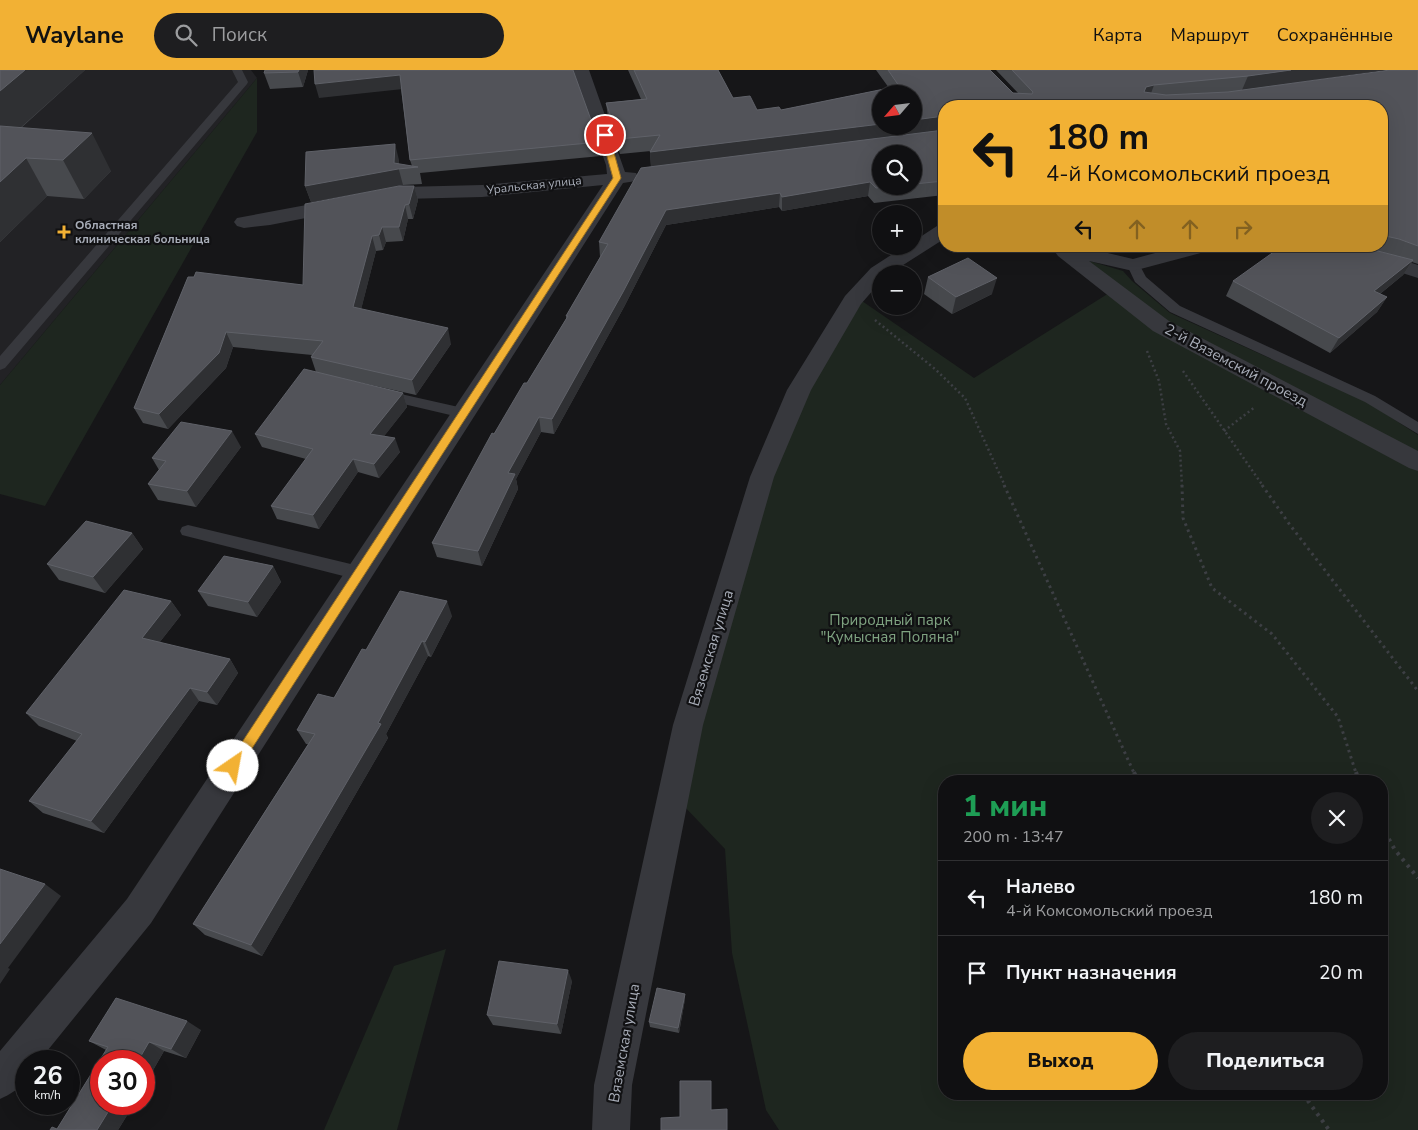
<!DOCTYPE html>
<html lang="ru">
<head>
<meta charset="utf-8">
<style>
	:root { --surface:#101012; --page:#1e1e20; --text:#f1f3f6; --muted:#9c9d9f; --line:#303032; --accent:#f2b134 }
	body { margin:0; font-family:"Nunito Sans",sans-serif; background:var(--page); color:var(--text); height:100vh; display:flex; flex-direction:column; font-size:19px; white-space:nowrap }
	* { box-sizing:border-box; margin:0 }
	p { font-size:16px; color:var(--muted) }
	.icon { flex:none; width:28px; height:28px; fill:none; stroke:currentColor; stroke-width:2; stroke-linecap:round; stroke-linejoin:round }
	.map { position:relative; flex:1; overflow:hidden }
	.sheet { position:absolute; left:938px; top:705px; width:450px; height:325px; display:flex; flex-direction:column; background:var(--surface); border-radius:20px; box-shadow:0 5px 20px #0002,0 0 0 1px var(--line) }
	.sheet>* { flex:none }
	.top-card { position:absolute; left:938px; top:30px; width:450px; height:152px; border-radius:20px; box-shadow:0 5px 20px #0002,0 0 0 1px var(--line); background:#f2b134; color:#111; overflow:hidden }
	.needle { width:32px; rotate:242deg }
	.fabs { position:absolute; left:872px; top:15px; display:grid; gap:10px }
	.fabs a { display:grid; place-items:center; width:50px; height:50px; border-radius:50%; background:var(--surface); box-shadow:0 5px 20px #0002,0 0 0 1px var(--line); font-size:25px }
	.speed { position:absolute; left:15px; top:980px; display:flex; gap:10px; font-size:25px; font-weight:700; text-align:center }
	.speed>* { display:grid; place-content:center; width:65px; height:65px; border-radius:50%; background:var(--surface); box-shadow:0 5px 20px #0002,0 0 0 1px var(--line); line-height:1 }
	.speed small { font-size:12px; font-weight:400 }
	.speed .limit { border:8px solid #d22; background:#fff; color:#111 }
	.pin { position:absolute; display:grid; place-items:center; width:42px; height:42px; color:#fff; margin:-21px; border:2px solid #fff; border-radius:50%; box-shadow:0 1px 5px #0007 }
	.me { position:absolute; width:55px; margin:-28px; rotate:33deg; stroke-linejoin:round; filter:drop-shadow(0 0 4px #0008) }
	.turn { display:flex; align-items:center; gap:18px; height:105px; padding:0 25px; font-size:22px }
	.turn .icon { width:65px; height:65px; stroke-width:2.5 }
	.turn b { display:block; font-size:35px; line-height:42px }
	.lanes { display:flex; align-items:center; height:48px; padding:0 25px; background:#0003; justify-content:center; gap:25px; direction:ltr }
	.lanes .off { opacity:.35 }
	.round { display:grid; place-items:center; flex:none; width:52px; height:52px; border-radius:26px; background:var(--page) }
	.overview { display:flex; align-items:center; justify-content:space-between; height:85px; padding:0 25px }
	h1 { font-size:30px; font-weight:800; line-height:38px; color:#1e9e55 }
	.action { display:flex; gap:10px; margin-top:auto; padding:10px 25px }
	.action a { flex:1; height:58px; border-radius:30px; background:var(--accent); color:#111; font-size:20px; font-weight:800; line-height:58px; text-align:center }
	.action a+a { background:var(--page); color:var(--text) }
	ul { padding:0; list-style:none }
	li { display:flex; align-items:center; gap:15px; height:75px; padding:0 25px; border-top:1px solid var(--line) }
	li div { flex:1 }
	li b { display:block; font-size:19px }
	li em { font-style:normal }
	header { display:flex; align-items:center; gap:30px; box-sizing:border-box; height:70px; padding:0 25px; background:var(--accent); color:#111 }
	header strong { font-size:24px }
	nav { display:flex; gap:28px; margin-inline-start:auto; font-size:18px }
	.search { width:350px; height:45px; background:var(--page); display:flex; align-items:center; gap:12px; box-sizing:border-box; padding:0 18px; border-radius:28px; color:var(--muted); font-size:19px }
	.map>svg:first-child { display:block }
</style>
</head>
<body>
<header>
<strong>Waylane</strong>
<div class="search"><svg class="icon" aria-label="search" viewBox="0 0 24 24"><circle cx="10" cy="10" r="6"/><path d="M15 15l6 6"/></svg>Поиск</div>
<nav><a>Карта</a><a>Маршрут</a><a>Сохранённые</a></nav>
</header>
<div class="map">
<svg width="1418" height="1060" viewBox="0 0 1418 1060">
	<rect width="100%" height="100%" fill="#161618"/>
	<path fill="#222225" d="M 0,0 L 251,0 L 257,8 L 0,315 Z"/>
	<g fill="#1e261f" fill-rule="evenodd">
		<path d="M 257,8 L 257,62 L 45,436 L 0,424 L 0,315 Z"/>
		<path d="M 1083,189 L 1123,201 L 1132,211 L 1170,243 L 1369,333 L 1418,365 L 1418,1060 L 779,1060 L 766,1040 L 732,883 L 725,779 L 681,733 L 766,407 L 808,319 L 862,231 L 974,308 L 1117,218 ZM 944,711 L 1381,711 L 1381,1024 L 944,1024 Z"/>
		<path d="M 446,879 L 397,1060 L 324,1060 L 394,896 Z"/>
	</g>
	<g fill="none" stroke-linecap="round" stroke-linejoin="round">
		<g stroke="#3d3f44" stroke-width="2.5" stroke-dasharray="2 3" stroke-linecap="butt">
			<path d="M 875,250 L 935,299 L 965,328 L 1005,416"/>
			<path d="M 1147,281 L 1159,311 L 1166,354 L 1180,381 L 1182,416"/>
			<path d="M 1183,301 L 1263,416"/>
			<path d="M 1224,361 L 1255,337"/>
		</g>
		<g stroke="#3d3f44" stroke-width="3" stroke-dasharray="2.5 4" stroke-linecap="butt">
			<path d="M 1004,415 L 1134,703"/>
			<path d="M 1182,415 L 1183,448 L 1212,518 L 1272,564 L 1338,647 L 1356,703"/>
			<path d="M 1262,415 L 1290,455 L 1418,621"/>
		</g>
		<g stroke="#3d3f44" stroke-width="4" stroke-dasharray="3 5" stroke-linecap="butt">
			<path d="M 1134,702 L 1138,711"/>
			<path d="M 1356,702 L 1359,711"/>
			<path d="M 1381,755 L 1395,780 L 1418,808"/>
			<path d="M 1303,1024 L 1329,1060"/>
		</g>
		<g fill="#37383d" fill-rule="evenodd">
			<path d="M 232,0 L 242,0 L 248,12 L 247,14 L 5,298 L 0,300 L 0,286 L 238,12 Z"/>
			<path d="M 1133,191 L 1138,192 L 1146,207 L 1180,236 L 1375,326 L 1418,352 L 1418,364 L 1365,332 L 1170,242 L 1135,212 L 1127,195 Z"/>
			<path d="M 383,320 L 463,338 L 468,339 L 470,343 L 468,347 L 463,348 L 378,328 L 376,325 L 378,322 Z"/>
			<path d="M 188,455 L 359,496 L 365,498 L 368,503 L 365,508 L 359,510 L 182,465 L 180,461 L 182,457 Z"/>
		</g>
		<g fill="#37383d" fill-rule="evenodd">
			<path d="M 573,0 L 589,0 L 625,102 L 636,103 L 638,107 L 636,111 L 623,113 L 151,853 L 39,991 L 26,991 C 26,1013 20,1020 0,1029 L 0,981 L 127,829 L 603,115 L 482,127 L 403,129 L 270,155 L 244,158 L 237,156 L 234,152 L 237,148 L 403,117 L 482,115 L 607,104 L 606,95 Z"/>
			<path d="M 944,154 L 944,169 L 889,204 L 881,204 L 881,211 L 861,234 L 811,320 L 774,407 L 703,655 L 632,1015 L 630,1060 L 592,1060 L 594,1015 L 673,655 L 750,407 L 787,320 L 845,226 L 871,198 L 905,176 L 914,176 L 914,171 L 937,156 Z"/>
			<path d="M 1064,176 L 1078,176 L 1133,189 L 1181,176 L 1215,176 L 1212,180 L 1133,201 L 1089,191 L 1169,251 L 1418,381 L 1418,401 L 1409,398 L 1153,261 L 1058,186 L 1055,182 L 1058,178 Z"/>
			<path d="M 1311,176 L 1349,176 L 1390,186 L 1418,195 L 1418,208 L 1377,195 L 1314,180 Z"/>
		</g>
	</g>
	<g fill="#47494d" fill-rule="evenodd">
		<path d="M 0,0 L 85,0 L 21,58 L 111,101 L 84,129 L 47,126 L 0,172 Z"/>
		<path d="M 265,0 L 308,0 L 303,17 L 270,19 L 264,3 Z"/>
		<path d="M 573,0 L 599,72 L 601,86 L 420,103 L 422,114 L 403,115 L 311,132 L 305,116 L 399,90 L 399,94 L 412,96 L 410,90 L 401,19 L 319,28 Z"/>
		<path d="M 628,0 L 718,0 L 733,28 L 757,40 L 781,40 L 889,18 L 876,0 L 990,0 L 1013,23 L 1018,23 L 996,0 L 1383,0 L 1256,18 L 1418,0 L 1418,194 L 1412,192 L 1403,205 L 1380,224 L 1387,227 L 1377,242 L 1330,283 L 1226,226 L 1233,211 L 1395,186 L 1358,176 L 1381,176 L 1381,36 L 944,36 L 944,125 L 874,133 L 868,126 L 782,141 L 779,137 L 666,155 L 624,237 L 554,364 L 541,362 L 516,409 L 518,419 L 482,496 L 437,487 L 432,473 L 494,364 L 527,313 L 566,249 L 566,246 L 600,187 L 599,172 L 651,97 L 650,82 L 651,81 L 620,84 L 608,47 L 606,33 L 641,29 ZM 914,84 L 914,116 L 881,116 Z"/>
		<path d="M 414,116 L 418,130 L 413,149 L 408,149 L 403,171 L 386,172 L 383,180 L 376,181 L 361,239 L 451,274 L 416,325 L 340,308 L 403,323 L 407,337 L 384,366 L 400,382 L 379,408 L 358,402 L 319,459 L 277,449 L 271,436 L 306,389 L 262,377 L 255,364 L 316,302 L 311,287 L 312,285 L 233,277 L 226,298 L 168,359 L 143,353 L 134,338 L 188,207 L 303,215 Z"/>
		<path d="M 928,207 L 992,224 L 952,244 L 924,224 Z"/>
		<path d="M 241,377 L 196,437 L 158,430 L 148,414 L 159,400 L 152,388 Z"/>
		<path d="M 132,463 L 143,479 L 105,523 L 59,510 L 47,494 Z"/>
		<path d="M 273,496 L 281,512 L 257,547 L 208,536 L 198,521 Z"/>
		<path d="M 171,531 L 181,545 L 159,573 L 230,589 L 238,603 L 217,635 L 199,631 L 104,763 L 43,743 L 29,731 L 77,671 L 39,656 L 26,643 Z"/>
		<path d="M 452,546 L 431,587 L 428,586 L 386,664 L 388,668 L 262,886 L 205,865 L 193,854 L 308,674 L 306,674 L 297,660 L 334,628 L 366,580 Z"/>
		<path d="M 572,911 L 561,964 L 493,955 L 487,945 Z"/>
		<path d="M 685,929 L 679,963 L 650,957 L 649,952 Z"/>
		<path d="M 201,960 L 186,988 L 164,981 L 144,1016 L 144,991 L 101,1034 L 134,1034 L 118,1060 L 50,1060 L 57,1059 L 106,980 L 89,971 Z"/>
	</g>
	<g fill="#2f3033">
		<path d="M 25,0 L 85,0 L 0,76 L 0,21 Z"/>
		<path d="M 299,0 L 308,0 L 303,17 L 298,2 Z"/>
		<path d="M 1291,0 L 1383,0 L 1242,20 L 1248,6 Z"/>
		<path d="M 400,5 L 403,19 L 319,28 L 315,14 Z"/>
		<path d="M 1154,15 L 1149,29 L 1139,36 L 1146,17 Z"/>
		<path d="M 944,46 L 944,60 L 651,97 L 650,82 L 881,54 L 881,56 L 914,56 L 914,50 Z"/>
		<path d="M 92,63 L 111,101 L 84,129 L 63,90 Z"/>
		<path d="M 395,74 L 399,90 L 399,100 L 403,115 L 311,132 L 305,116 L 394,93 Z"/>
		<path d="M 26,88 L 47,126 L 0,172 L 0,112 Z"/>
		<path d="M 870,112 L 868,126 L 782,141 L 782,127 Z"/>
		<path d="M 414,116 L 418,130 L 413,149 L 409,134 Z"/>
		<path d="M 780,123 L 779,137 L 666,155 L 624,237 L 554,364 L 552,349 L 666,140 Z"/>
		<path d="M 405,135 L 408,149 L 403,171 L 399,157 Z"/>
		<path d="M 382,157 L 386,172 L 383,180 L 379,165 Z"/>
		<path d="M 372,166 L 376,181 L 358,252 L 353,237 Z"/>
		<path d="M 1413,190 L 1403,205 L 1365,236 L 1374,221 Z"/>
		<path d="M 997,208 L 992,224 L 952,244 L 956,227 Z"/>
		<path d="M 1387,227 L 1377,242 L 1330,283 L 1339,268 Z"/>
		<path d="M 448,258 L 451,274 L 416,325 L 412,310 Z"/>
		<path d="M 226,262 L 233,277 L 226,298 L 168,359 L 159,344 Z"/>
		<path d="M 403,323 L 407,337 L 375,378 L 370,364 Z"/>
		<path d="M 539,347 L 541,362 L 516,409 L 518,419 L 482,496 L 478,481 L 508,403 Z"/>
		<path d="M 232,361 L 241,377 L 196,437 L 187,421 Z"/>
		<path d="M 395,368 L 400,382 L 379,408 L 374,394 Z"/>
		<path d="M 353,389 L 358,402 L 319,459 L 313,445 Z"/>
		<path d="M 132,463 L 143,479 L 105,523 L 93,507 Z"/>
		<path d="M 273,496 L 281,512 L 257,547 L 248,532 Z"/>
		<path d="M 171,531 L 181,545 L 152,582 L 142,568 Z"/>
		<path d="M 447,531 L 452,546 L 431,587 L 425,572 Z"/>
		<path d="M 422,571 L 428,586 L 386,664 L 388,668 L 262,886 L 251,875 L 378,653 Z"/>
		<path d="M 230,589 L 238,603 L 217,635 L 207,622 Z"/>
		<path d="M 190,618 L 199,631 L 104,763 L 91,751 Z"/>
		<path d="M 45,814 L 61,826 L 8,898 L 10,899 L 0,914 L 0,874 Z"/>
		<path d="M 568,900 L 572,911 L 561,964 L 557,954 Z"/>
		<path d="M 685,924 L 685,929 L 679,963 L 678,958 Z"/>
		<path d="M 187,951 L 201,960 L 186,988 L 171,979 Z"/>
		<path d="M 149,972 L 164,981 L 144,1016 L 144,991 L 138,991 Z"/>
		<path d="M 113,1034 L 134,1034 L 118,1060 L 97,1060 Z"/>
	</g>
	<g fill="#525359" stroke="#5f6168">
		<path d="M 0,0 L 25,0 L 0,21 Z"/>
		<path d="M 265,0 L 299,0 L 298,2 L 264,3 Z"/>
		<path d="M 314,0 L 573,0 L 599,72 L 410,90 L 400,5 L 315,14 Z"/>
		<path d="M 634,0 L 718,0 L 733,28 L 750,26 L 757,40 L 779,37 L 781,40 L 899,16 L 888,0 L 990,0 L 1013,23 L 1032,24 L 1033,22 L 1012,0 L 1291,0 L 1248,6 L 1154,15 L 1146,17 L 1144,22 L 1166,25 L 1228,22 L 1390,0 L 1418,0 L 1418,176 L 1399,169 L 1381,165 L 1381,36 L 944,36 L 944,46 L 914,50 L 914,24 L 881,24 L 881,54 L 650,82 L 660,65 L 619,69 L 606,33 L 647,29 Z"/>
		<path d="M 0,56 L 92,63 L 63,90 L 26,88 L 0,112 Z"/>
		<path d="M 944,60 L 944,111 L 914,114 L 914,84 L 881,84 L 881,116 L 893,116 L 876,118 L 870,112 L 782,127 L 780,123 L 666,140 L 623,222 L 552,349 L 539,347 L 508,403 L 515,404 L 478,481 L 432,473 L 492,363 L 494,364 L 524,313 L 527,313 L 568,246 L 566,246 L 608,174 L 599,172 L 641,98 Z"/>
		<path d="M 395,74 L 394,93 L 418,97 L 398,99 L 305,116 L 306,82 Z"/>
		<path d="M 399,116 L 414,116 L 409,134 L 405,135 L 399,157 L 382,157 L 379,165 L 372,166 L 353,237 L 448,258 L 412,310 L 311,287 L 323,271 L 226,262 L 219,283 L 159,344 L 134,338 L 188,207 L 194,207 L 196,202 L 303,215 L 305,134 Z"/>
		<path d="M 1282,176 L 1358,176 L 1413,190 L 1374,221 L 1387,227 L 1339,268 L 1233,211 Z"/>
		<path d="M 968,188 L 997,208 L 956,227 L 928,207 Z"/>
		<path d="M 304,299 L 403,323 L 370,364 L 395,368 L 374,394 L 353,389 L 313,445 L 271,436 L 313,379 L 255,364 Z"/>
		<path d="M 181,352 L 232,361 L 187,421 L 148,414 L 166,391 L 152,388 Z"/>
		<path d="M 86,451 L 132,463 L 93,507 L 47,494 Z"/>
		<path d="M 224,486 L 273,496 L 248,532 L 198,521 Z"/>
		<path d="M 124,520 L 171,531 L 142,568 L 230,589 L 207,622 L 190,618 L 91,751 L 29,731 L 82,664 L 26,643 Z"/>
		<path d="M 400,521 L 447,531 L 425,572 L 422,571 L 378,653 L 381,654 L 251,875 L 193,854 L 315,664 L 297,660 L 318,624 L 334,628 L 362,579 L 366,580 Z"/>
		<path d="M 0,799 L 45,814 L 0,874 Z"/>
		<path d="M 499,891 L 568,900 L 557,954 L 487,945 Z"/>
		<path d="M 657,918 L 685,924 L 678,958 L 649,952 Z"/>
		<path d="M 116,928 L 187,951 L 171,979 L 149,972 L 138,991 L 101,991 L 101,1034 L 113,1034 L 97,1060 L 50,1060 L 52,1057 L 57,1059 L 108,977 L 89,971 Z"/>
		<path d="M 680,1011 L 711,1011 L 711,1040 L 727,1039 L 727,1060 L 661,1060 L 661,1048 L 680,1047 Z"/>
	</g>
	<path fill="#f2b134" stroke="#9d7322" d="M 605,62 L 609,65 L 621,108 L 238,700 L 233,702 L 229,700 L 227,696 L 229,692 L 613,108 L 601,65 Z"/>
	<path fill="#f2b134" stroke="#111113" stroke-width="2" d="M61.5 154.5h5v5h5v5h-5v5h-5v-5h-5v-5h5z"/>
	<g text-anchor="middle" stroke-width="4.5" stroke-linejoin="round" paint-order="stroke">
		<g font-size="12" fill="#a8adb8" stroke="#111113">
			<text transform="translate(534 115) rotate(-6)" y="4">Уральская улица</text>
		</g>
		<g font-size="12" font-weight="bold" fill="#a8adb8" stroke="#111113" text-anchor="start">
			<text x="75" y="159">Областная<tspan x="75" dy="14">клиническая больница</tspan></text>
		</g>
		<g font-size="15" fill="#a8adb8" stroke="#111113">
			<text transform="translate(1236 295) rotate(28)" y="5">2-й Вяземский проезд</text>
			<text transform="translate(711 578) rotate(-73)" y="5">Вяземская улица</text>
			<text transform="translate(624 973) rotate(-80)" y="5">Вяземская улица</text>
		</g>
		<g font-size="15" fill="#7fa381" stroke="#111113">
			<text x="890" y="555">Природный парк<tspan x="890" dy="17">"Кумысная Поляна"</tspan></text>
		</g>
	</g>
</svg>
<div class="fabs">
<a><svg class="needle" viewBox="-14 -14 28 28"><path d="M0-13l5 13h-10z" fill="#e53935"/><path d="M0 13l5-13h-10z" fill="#9c9d9f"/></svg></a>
<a><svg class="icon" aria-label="search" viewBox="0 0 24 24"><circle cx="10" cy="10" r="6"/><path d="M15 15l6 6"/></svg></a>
<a>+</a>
<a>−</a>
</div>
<div class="speed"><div>26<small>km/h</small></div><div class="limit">30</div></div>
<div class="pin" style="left:605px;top:65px;background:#d93025"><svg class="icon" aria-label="arrive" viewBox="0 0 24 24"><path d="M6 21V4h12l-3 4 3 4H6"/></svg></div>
<svg class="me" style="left:233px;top:696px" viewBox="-20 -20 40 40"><circle r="19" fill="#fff"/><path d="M0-13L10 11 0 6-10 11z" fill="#f2b134"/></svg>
<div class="top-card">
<div class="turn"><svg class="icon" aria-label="left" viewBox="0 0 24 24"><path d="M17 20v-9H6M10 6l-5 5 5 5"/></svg><div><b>180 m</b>4-й Комсомольский проезд</div></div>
<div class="lanes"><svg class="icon" aria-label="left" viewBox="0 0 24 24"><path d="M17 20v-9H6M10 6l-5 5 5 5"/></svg><svg class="icon off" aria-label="ahead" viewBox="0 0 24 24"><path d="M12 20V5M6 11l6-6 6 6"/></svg><svg class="icon off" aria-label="ahead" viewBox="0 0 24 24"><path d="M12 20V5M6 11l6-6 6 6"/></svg><svg class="icon off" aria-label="right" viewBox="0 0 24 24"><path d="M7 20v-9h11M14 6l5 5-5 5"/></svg></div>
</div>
<section class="sheet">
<div class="overview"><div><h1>1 мин</h1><p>200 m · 13:47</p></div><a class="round"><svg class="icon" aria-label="close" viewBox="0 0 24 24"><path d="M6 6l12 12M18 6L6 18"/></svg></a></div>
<ul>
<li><svg class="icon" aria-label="left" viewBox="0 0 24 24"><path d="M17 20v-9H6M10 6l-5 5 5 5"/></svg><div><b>Налево</b><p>4-й Комсомольский проезд</p></div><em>180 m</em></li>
<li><svg class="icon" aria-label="arrive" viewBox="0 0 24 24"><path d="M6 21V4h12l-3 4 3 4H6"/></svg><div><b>Пункт назначения</b></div><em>20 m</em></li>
</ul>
<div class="action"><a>Выход</a><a>Поделиться</a></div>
</section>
</div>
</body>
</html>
